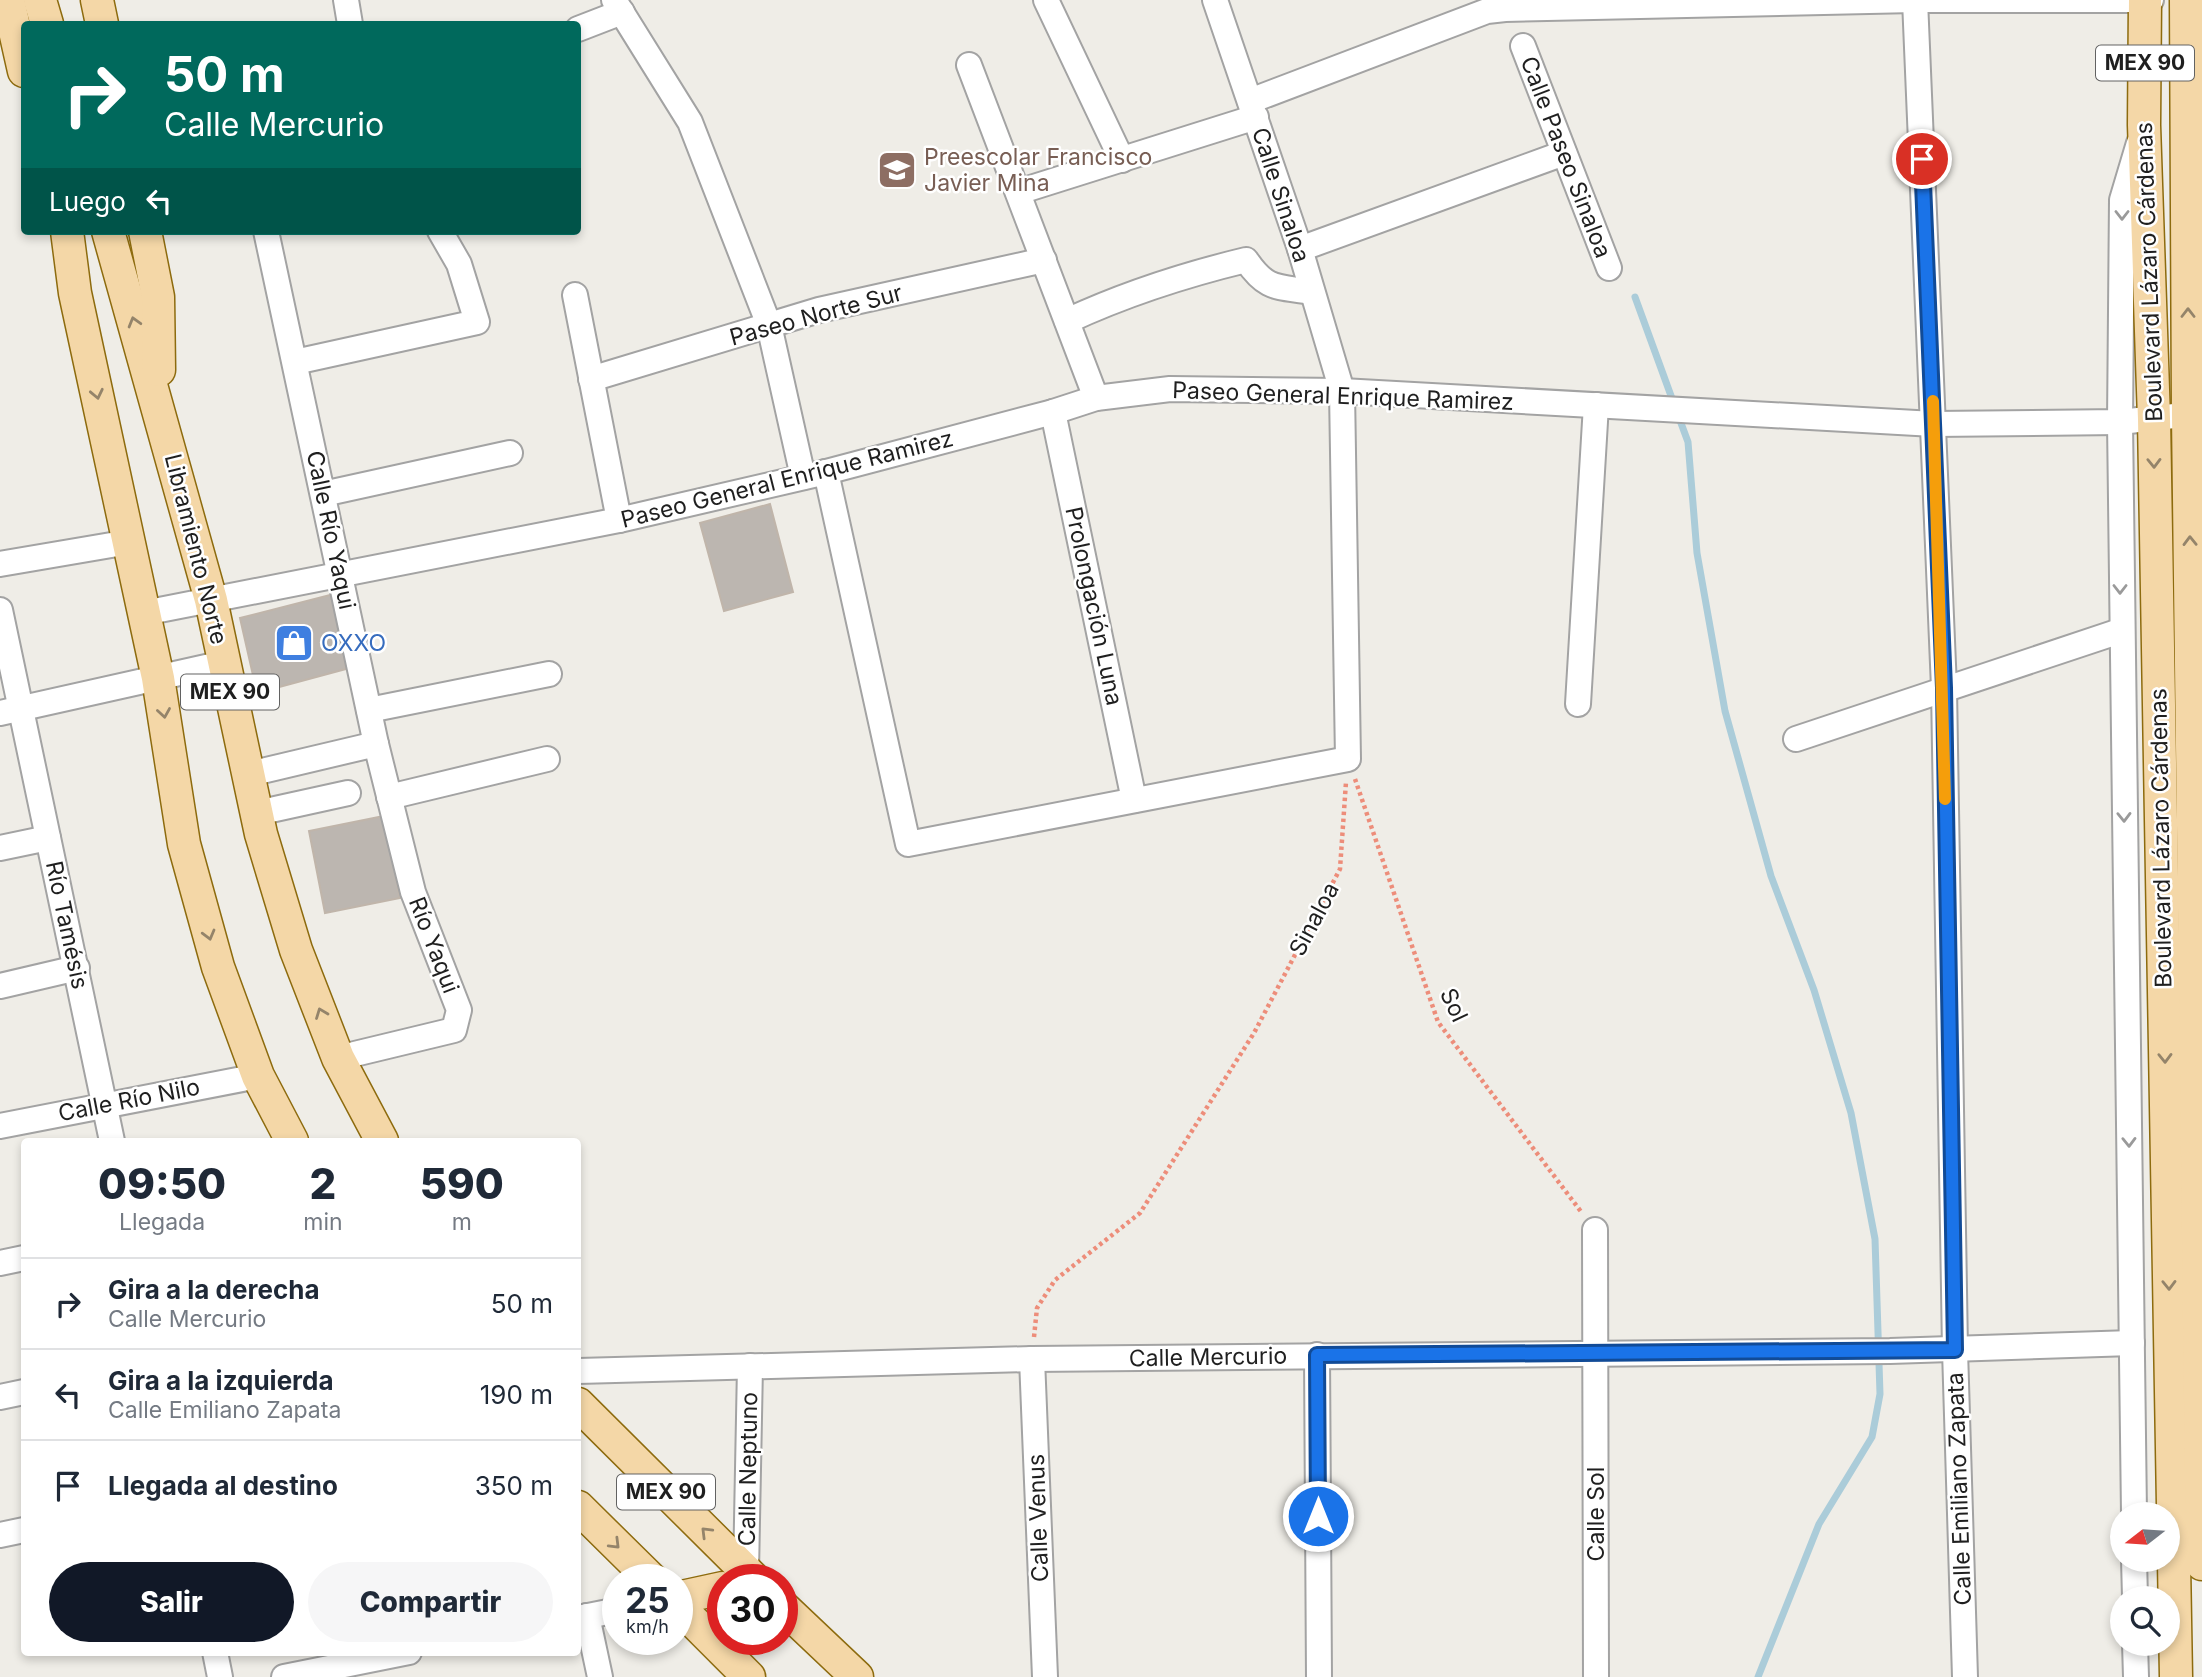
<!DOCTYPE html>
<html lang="es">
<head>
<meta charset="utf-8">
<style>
	:root { --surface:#fff; --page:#f6f6f7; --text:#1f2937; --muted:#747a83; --line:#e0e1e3; --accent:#111827 }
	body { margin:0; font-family:Inter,sans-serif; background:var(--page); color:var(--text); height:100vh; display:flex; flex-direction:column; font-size:26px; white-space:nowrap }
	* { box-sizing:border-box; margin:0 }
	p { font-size:23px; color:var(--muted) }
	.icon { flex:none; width:38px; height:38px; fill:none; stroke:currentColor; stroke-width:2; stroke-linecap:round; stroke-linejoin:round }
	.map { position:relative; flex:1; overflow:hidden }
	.panel { position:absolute; left:21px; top:1138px; width:560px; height:518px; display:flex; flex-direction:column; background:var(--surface); border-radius:7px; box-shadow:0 4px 10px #0003 }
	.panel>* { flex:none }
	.top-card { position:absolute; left:21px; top:21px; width:560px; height:214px; border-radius:7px; box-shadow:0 4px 10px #0003; background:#00695c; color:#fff; overflow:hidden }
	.needle { width:46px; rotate:253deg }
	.tools { position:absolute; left:2110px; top:1502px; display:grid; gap:14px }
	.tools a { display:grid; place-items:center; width:70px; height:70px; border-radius:50%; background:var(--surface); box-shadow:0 4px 10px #0003; font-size:35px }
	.speed { position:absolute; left:602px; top:1564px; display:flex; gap:14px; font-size:35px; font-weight:700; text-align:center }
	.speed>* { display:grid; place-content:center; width:91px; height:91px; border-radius:50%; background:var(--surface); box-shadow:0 4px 10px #0003; line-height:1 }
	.speed small { font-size:18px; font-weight:400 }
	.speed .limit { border:10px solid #d22; background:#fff; color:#111 }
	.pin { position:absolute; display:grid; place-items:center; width:60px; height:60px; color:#fff; margin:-30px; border:4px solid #fff; border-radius:50%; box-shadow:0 2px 7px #0007 }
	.me { position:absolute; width:77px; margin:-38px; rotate:0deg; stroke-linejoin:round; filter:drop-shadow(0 0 5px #0008) }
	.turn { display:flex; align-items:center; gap:24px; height:147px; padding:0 28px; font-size:32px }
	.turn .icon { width:91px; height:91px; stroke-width:2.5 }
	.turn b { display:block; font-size:49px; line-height:60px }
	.then { display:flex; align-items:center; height:66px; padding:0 28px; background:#0003; gap:14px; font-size:26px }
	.eta { display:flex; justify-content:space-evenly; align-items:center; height:119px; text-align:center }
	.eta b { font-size:42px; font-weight:800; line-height:49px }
	.cta { display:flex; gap:14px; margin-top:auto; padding:14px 28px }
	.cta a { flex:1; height:80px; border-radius:42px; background:var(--accent); color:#fff; font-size:28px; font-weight:800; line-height:80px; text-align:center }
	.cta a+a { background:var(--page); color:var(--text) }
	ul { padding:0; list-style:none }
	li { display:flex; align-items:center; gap:21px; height:91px; padding:0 28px; border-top:2px solid var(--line) }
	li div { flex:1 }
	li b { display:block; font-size:26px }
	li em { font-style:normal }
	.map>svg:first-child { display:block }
</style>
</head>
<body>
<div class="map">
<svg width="2202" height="1677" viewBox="0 0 2202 1677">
	<rect width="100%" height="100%" fill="#efede7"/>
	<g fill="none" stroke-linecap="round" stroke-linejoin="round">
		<g stroke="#abccd9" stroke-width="7">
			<path d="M 1635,297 L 1674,404"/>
			<path d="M 1678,415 L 1688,442 L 1697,553 L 1725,711 L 1771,876 L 1814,990 L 1851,1113 L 1875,1239 L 1880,1394 L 1872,1437 L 1819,1524 L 1758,1677"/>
		</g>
	</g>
	<g fill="#bcb6b0" stroke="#c0b5aa" stroke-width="2">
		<path d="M 770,504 L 793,592 L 724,611 L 700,523 Z"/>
		<path d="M 334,594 L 346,669 L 257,693 L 240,618 Z"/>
		<path d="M 384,816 L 400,898 L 325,913 L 309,831 Z"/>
	</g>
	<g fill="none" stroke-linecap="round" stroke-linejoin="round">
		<g stroke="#a3a3a3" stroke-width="28">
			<g id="minor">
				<path d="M 346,0 L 350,24"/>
				<path d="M 614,0 L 690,122 L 769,325 L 803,477"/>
				<path d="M 1046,0 L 1122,160"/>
				<path d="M 1915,0 L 1944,688 L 1955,1350 L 1965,1677"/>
				<path d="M 578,29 L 622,12"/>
				<path d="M 1523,46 L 1609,268"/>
				<path d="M 969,65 L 1096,398"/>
				<path d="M 1250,101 L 1487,11 L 1505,9 L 1915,0 L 2151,0"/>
				<path d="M 1018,192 L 1256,117"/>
				<path d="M 266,231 L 376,744 L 413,892 L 459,1010 L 454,1030 L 338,1058"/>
				<path d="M 1300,249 L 1564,153"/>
				<path d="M 575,295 L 619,520"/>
				<path d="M 1067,321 C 1125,294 1184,275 1246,260 C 1267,291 1277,286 1312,292"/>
				<path d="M 295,362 L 477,322 L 459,264 L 440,231"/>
				<path d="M 591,379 L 819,310 L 1044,260"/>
				<path d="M 1053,412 L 1134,800"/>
				<path d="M 826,472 L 908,844 L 1348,759 L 1342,391 L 1300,249 L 1215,0"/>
				<path d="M 323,494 L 510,453"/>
				<path d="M 0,564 L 129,542"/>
				<path d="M 0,610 L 112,1141"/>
				<path d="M 144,613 L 619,520 L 826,472 L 1053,412 L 1096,398 L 1170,389 L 1342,391 L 1934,424 L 2120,422 L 2202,413"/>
				<path d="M 1578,704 L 1596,405"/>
				<path d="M 369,710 L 549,674"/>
				<path d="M 0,713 L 224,663"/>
				<path d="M 1796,739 L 2120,631"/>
				<path d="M 249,774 L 376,744"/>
				<path d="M 389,797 L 547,759"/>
				<path d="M 257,813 L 348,793"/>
				<path d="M 0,848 L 48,838"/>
				<path d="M 0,986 L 77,968"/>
				<path d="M 0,1126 L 258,1076"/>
				<path d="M 1595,1230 L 1596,1677"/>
				<path d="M 0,1263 L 24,1258"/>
				<path d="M 1317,1355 L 1319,1677"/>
				<path d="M 1032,1359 L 1045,1677"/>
				<path d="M 578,1371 L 1032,1359 L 1890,1351 L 2132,1343"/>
				<path d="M 0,1397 L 24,1392"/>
				<path d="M 2134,1514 L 2120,422 L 2122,200 L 2139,143"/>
				<path d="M 0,1535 L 24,1530"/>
				<path d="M 2134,1559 L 2135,1598"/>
				<path d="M 746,1572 L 750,1366"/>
				<path d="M 587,1616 L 600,1677"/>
				<path d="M 578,1618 L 618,1610"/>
				<path d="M 2135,1643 L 2136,1677"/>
				<path d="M 215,1652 L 220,1677"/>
				<path d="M 284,1677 L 409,1652"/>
			</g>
		</g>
		<g stroke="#8d6b0e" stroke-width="35">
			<g id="major">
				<path d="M 8,0 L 24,71"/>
				<path d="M 40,0 L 47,24"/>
				<path d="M 97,0 L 102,24"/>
				<path d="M 2145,0 L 2144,125 L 2154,419 L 2176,1677"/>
				<path d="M 2186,0 L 2188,415 L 2202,1564"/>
				<path d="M 67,231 L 75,293 L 158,678 L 184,844 L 218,967 L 258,1076 L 292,1141"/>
				<path d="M 108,231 L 211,600 L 261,834 L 296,950 L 338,1058 L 382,1141"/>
				<path d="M 145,231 L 158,297 L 159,370"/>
				<path d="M 578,1404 L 755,1580"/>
				<path d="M 578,1507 L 652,1580"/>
				<path d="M 677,1598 L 723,1588"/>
				<path d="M 677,1605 L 749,1677"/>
				<path d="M 782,1606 L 857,1677"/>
			</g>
		</g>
		<g stroke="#ed8d7a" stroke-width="4.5" stroke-dasharray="3.5 3.5" stroke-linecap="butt">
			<path d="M 1355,779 L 1438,1022 L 1582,1213"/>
			<path d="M 1034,1337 L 1037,1308 L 1055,1280 L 1140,1213 L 1254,1033 L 1340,869 L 1346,782"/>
		</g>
		<use href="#minor" stroke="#fff" stroke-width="24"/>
		<use href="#major" stroke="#f4d7a7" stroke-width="32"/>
	</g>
	<defs><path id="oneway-chevron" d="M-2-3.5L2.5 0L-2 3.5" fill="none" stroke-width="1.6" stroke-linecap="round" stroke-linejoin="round" transform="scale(1.75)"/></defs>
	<g stroke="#9a9a9a">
		<use href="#oneway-chevron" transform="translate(2122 215) rotate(90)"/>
		<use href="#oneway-chevron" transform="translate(2120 589) rotate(90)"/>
		<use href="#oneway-chevron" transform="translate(2124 817) rotate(89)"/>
		<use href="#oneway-chevron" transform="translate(2129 1142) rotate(89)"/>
	</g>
	<g stroke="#94846a">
		<use href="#oneway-chevron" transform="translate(2188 313) rotate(-90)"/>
		<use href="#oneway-chevron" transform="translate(134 322) rotate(-106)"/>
		<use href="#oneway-chevron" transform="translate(97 394) rotate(78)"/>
		<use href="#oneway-chevron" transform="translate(2154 463) rotate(89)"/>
		<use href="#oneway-chevron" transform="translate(2190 541) rotate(-91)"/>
		<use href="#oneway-chevron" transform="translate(164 713) rotate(81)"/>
		<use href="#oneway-chevron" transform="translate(209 935) rotate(75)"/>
		<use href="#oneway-chevron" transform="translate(321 1013) rotate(-111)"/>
		<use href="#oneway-chevron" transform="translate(2165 1058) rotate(89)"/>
		<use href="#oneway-chevron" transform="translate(2169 1285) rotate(89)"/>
		<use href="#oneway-chevron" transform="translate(706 1532) rotate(-135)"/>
		<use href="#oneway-chevron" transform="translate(615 1544) rotate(45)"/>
	</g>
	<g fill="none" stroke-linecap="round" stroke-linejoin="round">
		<g stroke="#114b97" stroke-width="18">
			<path id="route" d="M 1318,1516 L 1317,1355 L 1955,1350 L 1944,688 L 1922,159"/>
		</g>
		<use href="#route" stroke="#1a73e8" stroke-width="12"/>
		<path stroke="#f59e0b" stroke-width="12" d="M 1933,401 L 1945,799"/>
	</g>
	<defs>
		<g id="school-square" transform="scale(2.0125)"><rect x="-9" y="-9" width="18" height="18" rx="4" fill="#8d6e63" stroke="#fff"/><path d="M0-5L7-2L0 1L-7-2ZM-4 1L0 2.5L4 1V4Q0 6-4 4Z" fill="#fff"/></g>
		<g id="shop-square" transform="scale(2.0125)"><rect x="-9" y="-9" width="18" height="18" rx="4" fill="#3f7fe0" stroke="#fff"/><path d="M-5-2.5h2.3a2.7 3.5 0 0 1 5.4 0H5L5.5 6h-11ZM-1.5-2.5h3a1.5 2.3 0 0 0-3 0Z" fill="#fff"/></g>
	</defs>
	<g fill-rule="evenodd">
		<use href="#school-square" x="897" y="170"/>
		<use href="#shop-square" x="294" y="643"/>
	</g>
	<g text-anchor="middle" stroke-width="5" stroke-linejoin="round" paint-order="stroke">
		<g fill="#fff" stroke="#626262" stroke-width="2">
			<rect x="2096" y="45.5" width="98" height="35" rx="5"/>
			<rect x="181" y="674.5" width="98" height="35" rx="5"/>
			<rect x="617" y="1474.5" width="98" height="35" rx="5"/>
		</g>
		<g font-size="21" font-weight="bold" fill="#1f1f1f">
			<text x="2145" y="70">MEX 90</text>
			<text x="230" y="699">MEX 90</text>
			<text x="666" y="1499">MEX 90</text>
		</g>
		<g font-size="23" fill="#785e54" stroke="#fff" text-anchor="start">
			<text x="924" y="165">Preescolar Francisco<tspan x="924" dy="26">Javier Mina</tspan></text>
		</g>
		<g font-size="23" fill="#1f1f1f" stroke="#fff">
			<text transform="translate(1566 157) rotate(69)" y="8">Calle Paseo Sinaloa</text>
			<text transform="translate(1281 195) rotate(72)" y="8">Calle Sinaloa</text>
			<text transform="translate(2149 272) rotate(-92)" y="8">Boulevard Lázaro Cárdenas</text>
			<text transform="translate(816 315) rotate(-15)" y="8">Paseo Norte Sur</text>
			<text transform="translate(1343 396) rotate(2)" y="8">Paseo General Enrique Ramirez</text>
			<text transform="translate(787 479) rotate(-14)" y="8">Paseo General Enrique Ramirez</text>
			<text transform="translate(331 530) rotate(78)" y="8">Calle Río Yaqui</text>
			<text transform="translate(196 549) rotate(76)" y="8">Libramiento Norte</text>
			<text transform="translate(1094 606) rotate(78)" y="8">Prolongación Luna</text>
			<text transform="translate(2161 838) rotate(-91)" y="8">Boulevard Lázaro Cárdenas</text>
			<text transform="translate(1314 919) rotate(-62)" y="8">Sinaloa</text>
			<text transform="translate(67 925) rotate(78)" y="8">Río Tamésis</text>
			<text transform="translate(434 945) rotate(69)" y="8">Río Yaqui</text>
			<text transform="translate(1454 1005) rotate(65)" y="8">Sol</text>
			<text transform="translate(129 1100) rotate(-11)" y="8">Calle Río Nilo</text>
			<text transform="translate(1208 1357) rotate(-1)" y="8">Calle Mercurio</text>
			<text transform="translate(748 1469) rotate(-89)" y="8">Calle Neptuno</text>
			<text transform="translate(1959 1489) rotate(-92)" y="8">Calle Emiliano Zapata</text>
			<text transform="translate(1596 1514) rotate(-90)" y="8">Calle Sol</text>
			<text transform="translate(1038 1518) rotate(-92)" y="8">Calle Venus</text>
		</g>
		<g font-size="23" fill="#366cbe" stroke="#fff" text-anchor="start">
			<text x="321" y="651">OXXO</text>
		</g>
	</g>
</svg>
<div class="tools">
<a><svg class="needle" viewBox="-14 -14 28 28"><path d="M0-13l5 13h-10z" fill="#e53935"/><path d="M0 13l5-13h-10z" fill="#747a83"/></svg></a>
<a><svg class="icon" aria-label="search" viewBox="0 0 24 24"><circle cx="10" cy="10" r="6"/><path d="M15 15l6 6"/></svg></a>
</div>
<div class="speed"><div>25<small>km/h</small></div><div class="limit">30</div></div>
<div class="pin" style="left:1922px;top:159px;background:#d93025"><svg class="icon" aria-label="arrive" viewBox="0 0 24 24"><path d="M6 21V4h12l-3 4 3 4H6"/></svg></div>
<svg class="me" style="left:1318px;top:1516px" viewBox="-20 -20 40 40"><circle r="17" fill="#1a73e8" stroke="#fff" stroke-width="3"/><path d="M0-11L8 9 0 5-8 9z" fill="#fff"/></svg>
<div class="top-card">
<div class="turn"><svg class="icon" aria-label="right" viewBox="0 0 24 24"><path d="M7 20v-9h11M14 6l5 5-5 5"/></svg><div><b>50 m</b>Calle Mercurio</div></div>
<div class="then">Luego<svg class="icon" aria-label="left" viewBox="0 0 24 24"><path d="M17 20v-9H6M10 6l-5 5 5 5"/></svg></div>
</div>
<section class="panel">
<div class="eta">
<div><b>09:50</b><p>Llegada</p></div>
<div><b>2</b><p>min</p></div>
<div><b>590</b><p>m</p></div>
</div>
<ul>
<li><svg class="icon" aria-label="right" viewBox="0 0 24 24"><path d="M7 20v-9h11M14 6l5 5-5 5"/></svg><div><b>Gira a la derecha</b><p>Calle Mercurio</p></div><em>50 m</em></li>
<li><svg class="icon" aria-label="left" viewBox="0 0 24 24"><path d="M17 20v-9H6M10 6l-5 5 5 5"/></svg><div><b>Gira a la izquierda</b><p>Calle Emiliano Zapata</p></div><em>190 m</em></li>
<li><svg class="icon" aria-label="arrive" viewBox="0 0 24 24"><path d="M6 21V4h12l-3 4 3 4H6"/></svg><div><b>Llegada al destino</b></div><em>350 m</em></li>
</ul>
<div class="cta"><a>Salir</a><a>Compartir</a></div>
</section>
</div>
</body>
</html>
